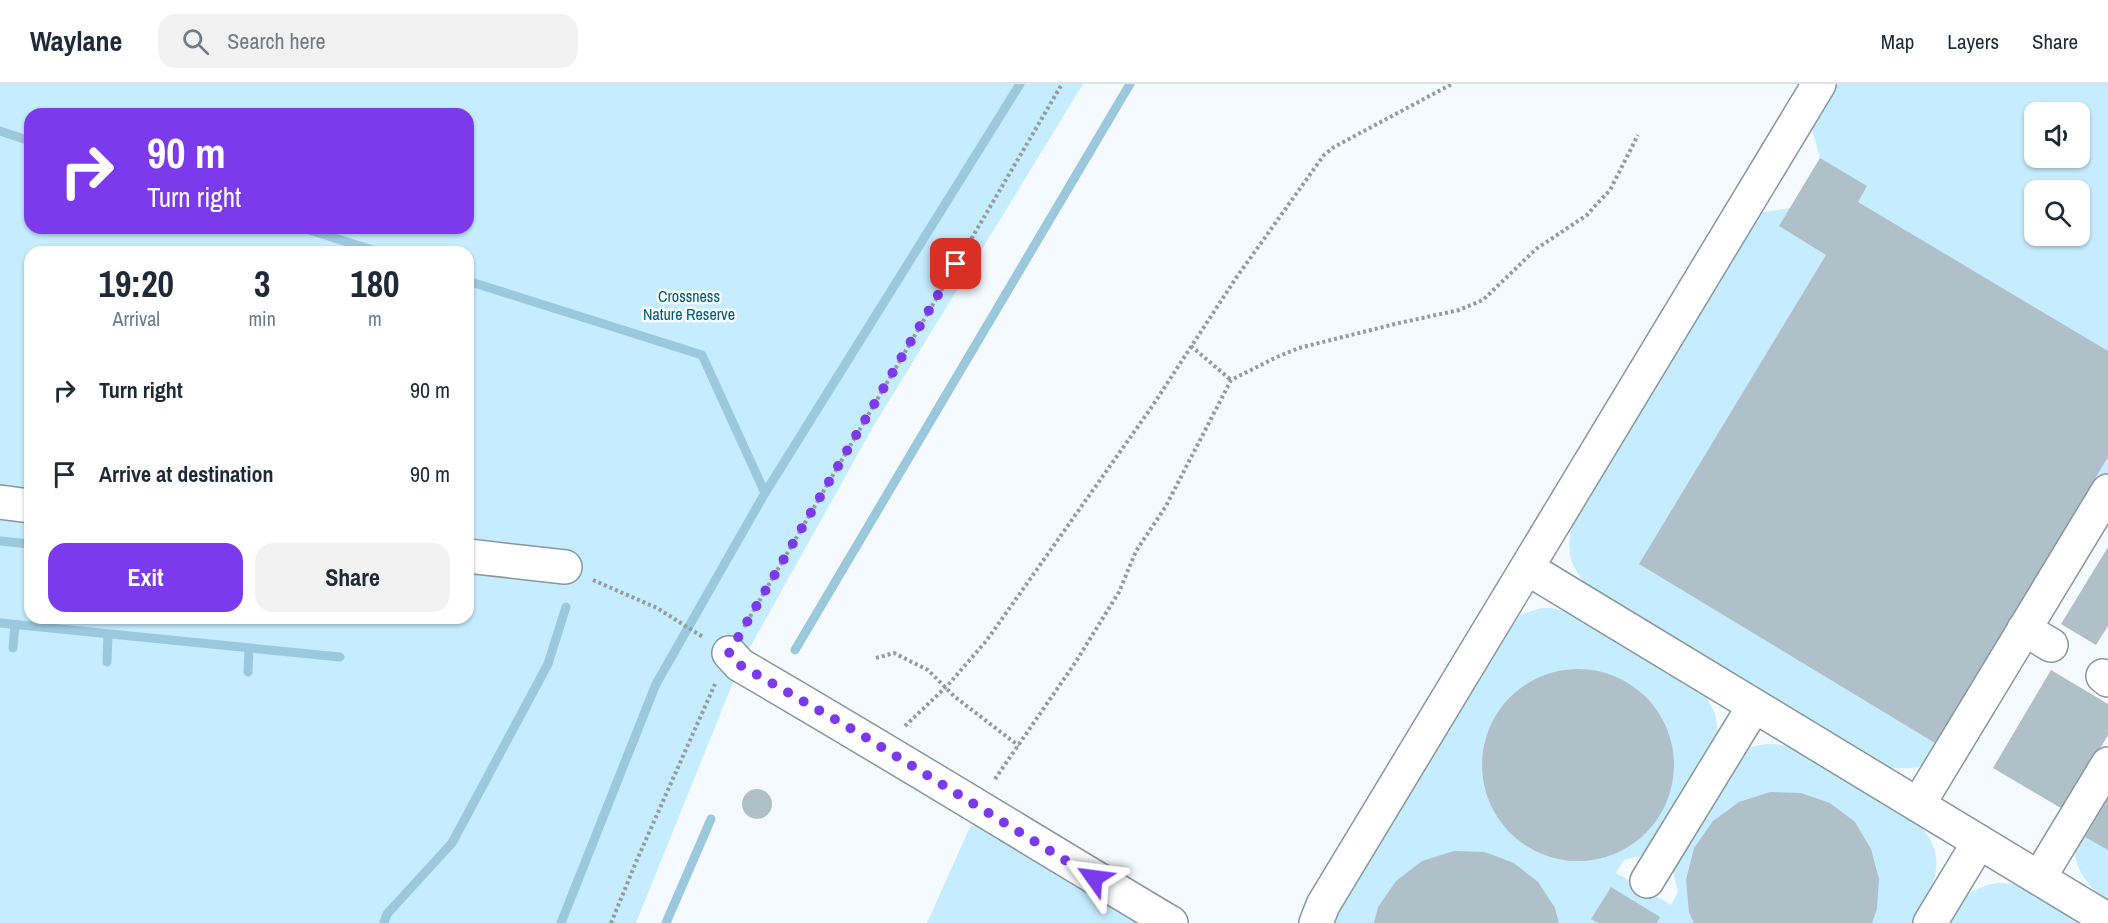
<!DOCTYPE html>
<html lang="en">
<head>
<meta charset="utf-8">
<style>
	:root { --surface:#fff; --page:#f2f2f3; --text:#1f2937; --muted:#747a83; --line:#e0e1e3; --accent:#7c3aed }
	body { margin:0; font-family:"Archivo Narrow",sans-serif; background:var(--page); color:var(--text); height:100vh; display:flex; flex-direction:column; font-size:22px; white-space:nowrap }
	* { box-sizing:border-box; margin:0 }
	p { font-size:20px; color:var(--muted) }
	.icon { flex:none; width:33px; height:33px; fill:none; stroke:currentColor; stroke-width:2; stroke-linecap:round; stroke-linejoin:round }
	.map { position:relative; flex:1; overflow:hidden }
	.sheet { position:absolute; left:24px; top:162px; width:450px; height:378px; display:flex; flex-direction:column; background:var(--surface); border-radius:18px; box-shadow:0 2px 4px #0004 }
	.sheet>* { flex:none }
	.banner { position:absolute; left:24px; top:24px; width:450px; height:126px; border-radius:18px; box-shadow:0 2px 4px #0004; background:#7c3aed; color:#fff; overflow:hidden }
	.tools { position:absolute; left:2024px; top:18px; display:grid; gap:12px }
	.tools a { display:grid; place-items:center; width:66px; height:66px; border-radius:12px; background:var(--surface); box-shadow:0 2px 4px #0004; font-size:30px }
	.pin { position:absolute; display:grid; place-items:center; width:51px; height:51px; color:#fff; margin:-26px; border-radius:12px; box-shadow:0 3px 9px #0006 }
	.me { position:absolute; width:66px; margin:-33px; rotate:301deg; stroke-linejoin:round; filter:drop-shadow(0 0 4px #0008) }
	.turn { display:flex; align-items:center; gap:21px; height:126px; padding:0 24px; font-size:27px }
	.turn .icon { width:78px; height:78px; stroke-width:2.5 }
	.turn b { display:block; font-size:42px; line-height:51px }
	.eta { display:flex; justify-content:space-evenly; align-items:center; height:102px; text-align:center }
	.eta b { font-size:36px; font-weight:700; line-height:42px }
	.cta { display:flex; gap:12px; margin-top:auto; padding:12px 24px }
	.cta a { flex:1; height:69px; border-radius:18px; background:var(--accent); color:#fff; font-size:24px; font-weight:700; line-height:69px; text-align:center }
	.cta a+a { background:var(--page); color:var(--text) }
	ul { padding:0; list-style:none }
	li { display:flex; align-items:center; gap:18px; height:84px; padding:0 24px }
	li div { flex:1 }
	li b { display:block; font-size:22px }
	li em { font-style:normal }
	header { display:flex; align-items:center; gap:36px; box-sizing:border-box; height:84px; padding:0 30px; background:var(--surface); border-bottom:2px solid var(--line) }
	header strong { font-size:28px }
	nav { display:flex; gap:33px; margin-inline-start:auto; font-size:21px }
	.search { width:420px; height:54px; background:var(--page); display:flex; align-items:center; gap:15px; box-sizing:border-box; padding:0 21px; border-radius:18px; color:var(--muted); font-size:22px }
	.map>svg:first-child { display:block }
</style>
</head>
<body>
<header>
<strong>Waylane</strong>
<div class="search"><svg class="icon" aria-label="search" viewBox="0 0 24 24"><circle cx="10" cy="10" r="6"/><path d="M15 15l6 6"/></svg>Search here</div>
<nav><a>Map</a><a>Layers</a><a>Share</a></nav>
</header>
<div class="map">
<svg width="2108" height="839" viewBox="0 0 2108 839">
	<rect width="100%" height="100%" fill="#f4fafe"/>
	<g fill="#c6ecff" fill-rule="evenodd">
		<path d="M 0,0 L 1083,0 L 873,343 L 740,581 L 636,839 L 0,839 ZM 30,30 L 468,30 L 468,144 L 30,144 ZM 30,168 L 468,168 L 468,534 L 30,534 Z"/>
		<path d="M 1836,0 L 2108,0 L 2108,393 L 1924,681 C 1910,686 1898,685 1884,682 L 1589,503 C 1570,484 1564,463 1574,437 L 1758,129 L 1790,124 L 1820,74 L 1811,41 ZM 2034,28 L 2079,28 L 2079,74 L 2034,74 ZM 2034,106 L 2079,106 L 2079,152 L 2034,152 Z"/>
		<path d="M 1541,524 L 1552,524 L 1576,531 L 1704,609 L 1715,629 L 1719,653 L 1656,768 L 1624,776 L 1616,789 L 1671,821 L 1678,808 L 1670,775 L 1746,665 C 1765,658 1779,659 1799,665 L 1917,738 C 1952,774 1933,803 1912,839 L 1332,839 L 1508,546 L 1520,531 Z"/>
		<path d="M 2108,695 L 2108,817 C 2089,806 2068,778 2077,754 C 2085,734 2098,714 2108,695 Z"/>
		<path d="M 984,738 L 1154,839 L 927,839 L 970,743 Z"/>
		<path d="M 1997,799 C 2031,798 2059,822 2087,839 L 1947,839 C 1960,816 1970,804 1997,799 Z"/>
	</g>
	<g fill="none" stroke-linecap="round" stroke-linejoin="round">
		<g stroke="#9cc8de" stroke-width="9">
			<path d="M 0,47 L 30,57"/>
			<path d="M 303,144 L 379,168"/>
			<path d="M 468,197 L 702,271 L 765,409"/>
			<path d="M 0,457 L 30,460"/>
			<path d="M 0,539 L 340,573"/>
			<path d="M 13,564 L 15,541"/>
			<path d="M 795,566 L 1130,0"/>
			<path d="M 107,578 L 108,550"/>
			<path d="M 248,588 L 249,564"/>
			<path d="M 384,839 L 387,830 L 452,759 L 548,580 L 566,523"/>
			<path d="M 561,839 L 656,600 L 765,409 L 1020,0"/>
			<path d="M 666,839 L 711,735"/>
		</g>
	</g>
	<g fill="#b0c0c8">
		<path d="M 1820,74 L 1867,102 L 1858,118 L 2108,267 L 2108,373 L 1935,659 L 1639,480 L 1826,171 L 1779,142 Z"/>
		<path d="M 2108,463 L 2108,542 L 2096,561 L 2061,540 Z"/>
		<circle cx="1578" cy="681" r="96"/>
		<path d="M 2051,586 L 2108,620 L 2108,651 L 2064,726 L 1993,684 Z"/>
		<circle cx="757" cy="720" r="15"/>
		<path d="M 1770,708 L 1801,709 L 1830,719 L 1855,738 L 1871,765 L 1879,795 L 1877,825 L 1872,839 L 1694,839 L 1689,828 L 1686,796 L 1694,764 L 1713,737 L 1739,718 Z"/>
		<path d="M 2108,715 L 2108,766 L 2085,753 Z"/>
		<path d="M 1454,767 L 1485,768 L 1514,779 L 1538,798 L 1555,824 L 1559,839 L 1374,839 L 1378,823 L 1396,797 L 1422,777 Z"/>
		<path d="M 1611,803 L 1660,833 L 1657,839 L 1599,839 L 1591,835 Z"/>
	</g>
	<g fill="none" stroke-linecap="round" stroke-linejoin="round">
		<g stroke="#88979f" stroke-width="36">
			<g id="minor">
				<path d="M 0,418 L 30,422"/>
				<path d="M 468,472 L 565,483"/>
				<path d="M 1527,484 L 2108,836"/>
				<path d="M 2024,545 L 2051,561"/>
				<path d="M 729,569 L 740,581 C 885,665 1027,753 1171,839"/>
				<path d="M 2103,592 L 2108,596"/>
				<path d="M 1918,721 L 2108,407"/>
				<path d="M 2039,794 L 2108,680"/>
				<path d="M 1647,797 L 1754,622"/>
				<path d="M 1316,839 L 1323,821 L 1819,0"/>
				<path d="M 1930,839 L 1979,758"/>
			</g>
		</g>
		<g stroke="#959b9f" stroke-width="4" stroke-dasharray="3 3" stroke-linecap="butt">
			<path d="M 1191,262 L 1231,296"/>
			<path d="M 593,496 L 657,524 L 703,553"/>
			<path d="M 744,543 L 1062,0"/>
			<path d="M 876,574 L 894,569 L 928,586 L 955,613 L 1019,662"/>
			<path d="M 905,642 L 948,601 L 987,556 L 1151,324 L 1236,194 L 1324,71 L 1334,63 L 1452,0"/>
			<path d="M 995,695 L 1075,579 L 1119,508 L 1136,467 L 1166,422 L 1231,296 L 1277,273 L 1299,264 L 1395,240 L 1459,226 L 1483,216 L 1536,165 L 1587,131 L 1595,122 L 1610,106 L 1638,51"/>
			<path d="M 611,839 L 636,778 L 715,600"/>
		</g>
		<use href="#minor" stroke="#fff" stroke-width="33"/>
	</g>
	<g fill="none" stroke-linecap="round" stroke-linejoin="round">
		<path stroke="#7c3aed" stroke-width="10" stroke-dasharray="0 18" d="M 956,180 L 729,569 L 740,581 L 857,648 L 1094,794"/>
	</g>
	<g text-anchor="middle" stroke-width="5" stroke-linejoin="round" paint-order="stroke">
		<g font-size="16" fill="#005a77" stroke="#f4fafe">
			<text x="689" y="218">Crossness<tspan x="689" dy="18">Nature Reserve</tspan></text>
		</g>
	</g>
</svg>
<div class="tools">
<a><svg class="icon" aria-label="sound" viewBox="0 0 24 24"><path d="M4 9h4l5-4v14l-5-4H4zM17 9q2 3 0 6"/></svg></a>
<a><svg class="icon" aria-label="search" viewBox="0 0 24 24"><circle cx="10" cy="10" r="6"/><path d="M15 15l6 6"/></svg></a>
</div>
<div class="pin" style="left:956px;top:180px;background:#d93025"><svg class="icon" aria-label="arrive" viewBox="0 0 24 24"><path d="M6 21V4h12l-3 4 3 4H6"/></svg></div>
<svg class="me" style="left:1094px;top:794px" viewBox="-20 -20 40 40"><path d="M0-17L14 15 0 8-14 15z" fill="#7c3aed" stroke="#fff" stroke-width="4"/></svg>
<div class="banner">
<div class="turn"><svg class="icon" aria-label="right" viewBox="0 0 24 24"><path d="M7 20v-9h11M14 6l5 5-5 5"/></svg><div><b>90 m</b>Turn right</div></div>
</div>
<section class="sheet">
<div class="eta">
<div><b>19:20</b><p>Arrival</p></div>
<div><b>3</b><p>min</p></div>
<div><b>180</b><p>m</p></div>
</div>
<ul>
<li><svg class="icon" aria-label="right" viewBox="0 0 24 24"><path d="M7 20v-9h11M14 6l5 5-5 5"/></svg><div><b>Turn right</b></div><em>90 m</em></li>
<li><svg class="icon" aria-label="arrive" viewBox="0 0 24 24"><path d="M6 21V4h12l-3 4 3 4H6"/></svg><div><b>Arrive at destination</b></div><em>90 m</em></li>
</ul>
<div class="cta"><a>Exit</a><a>Share</a></div>
</section>
</div>
</body>
</html>
